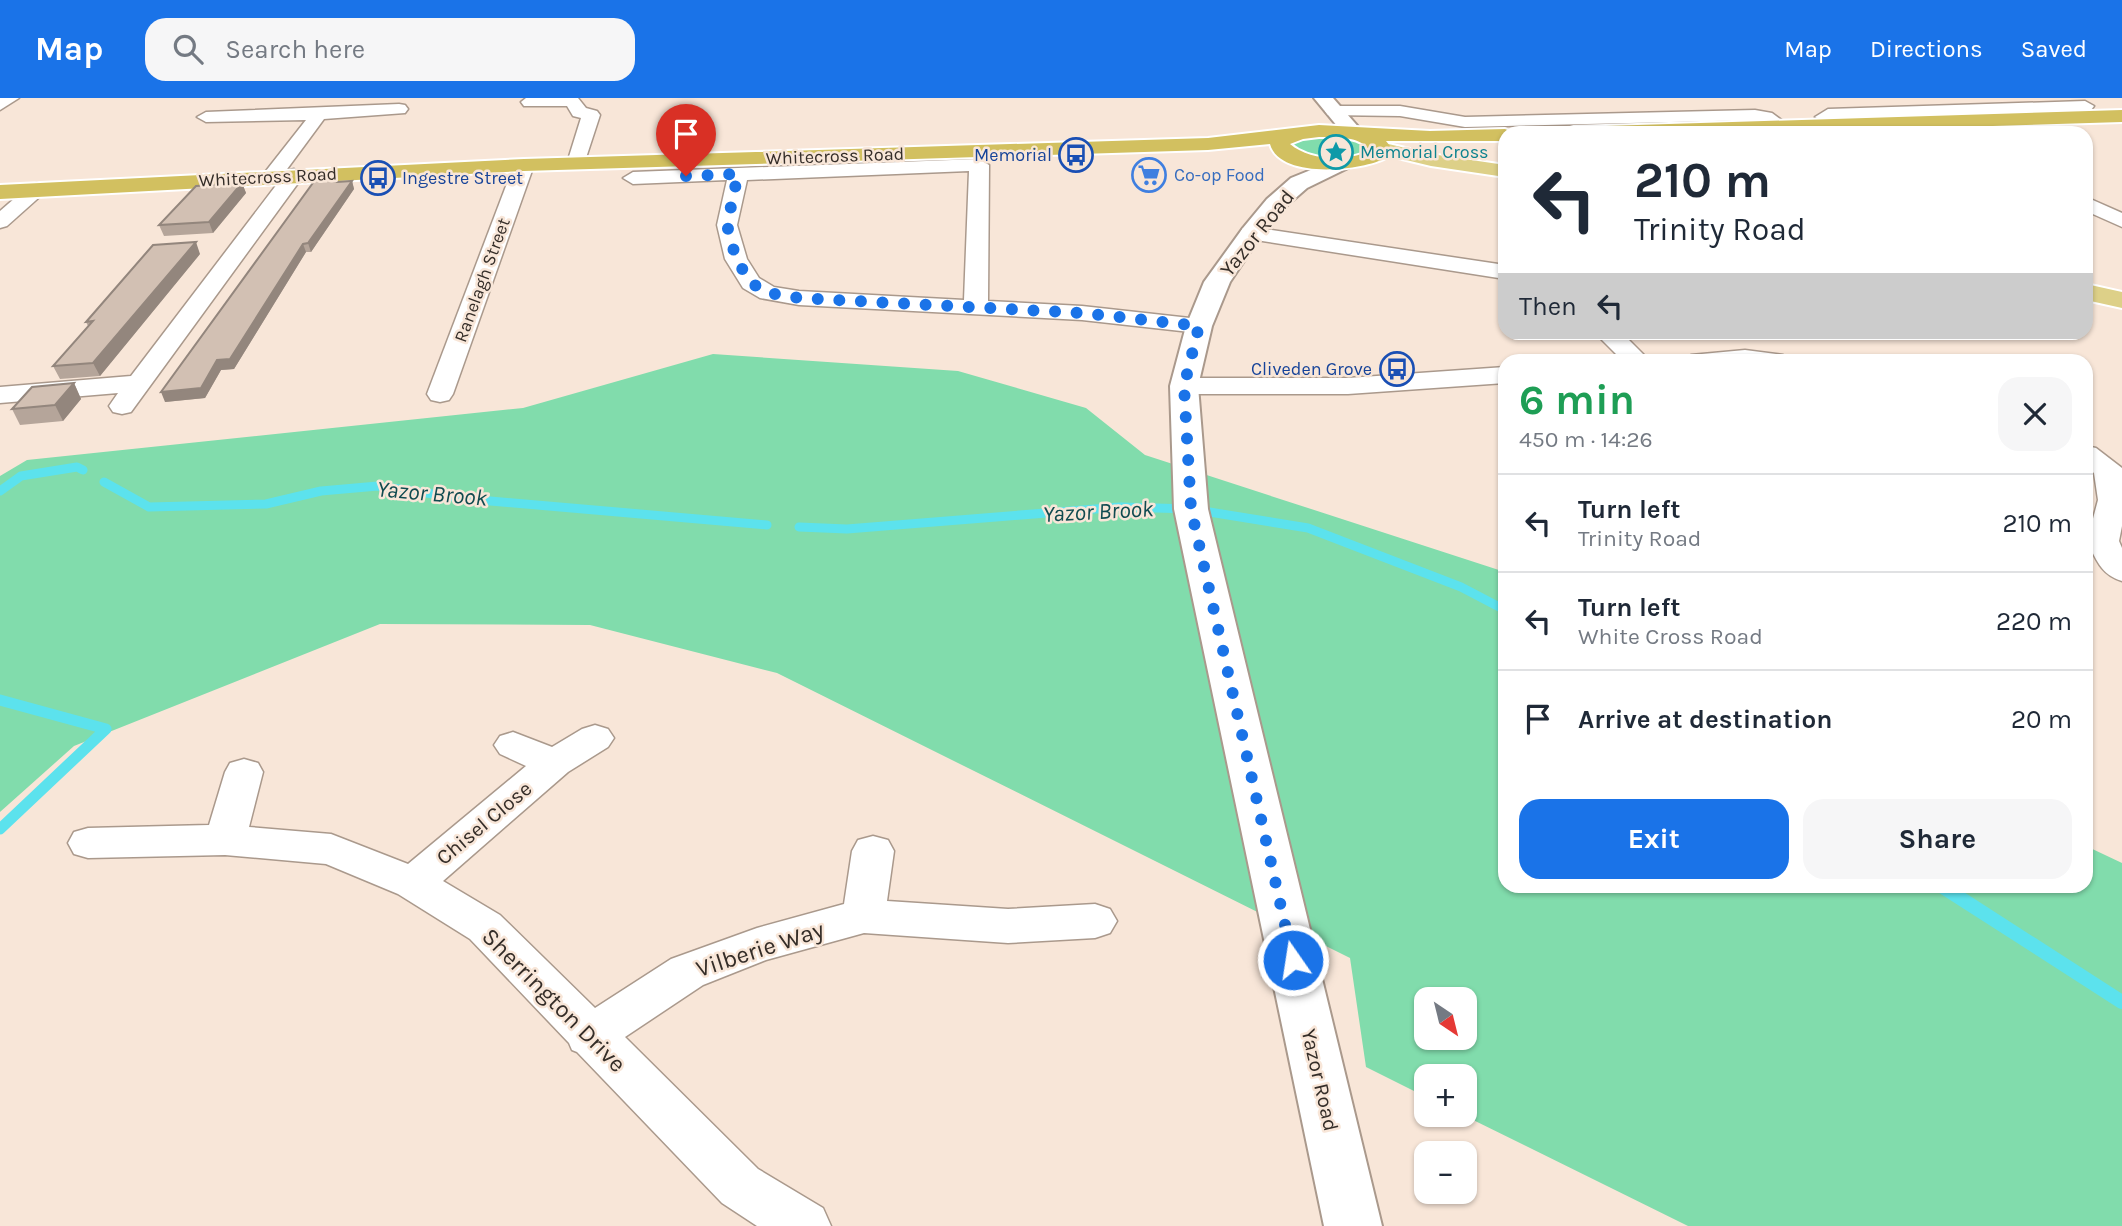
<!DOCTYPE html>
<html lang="en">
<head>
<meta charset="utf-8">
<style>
	:root { --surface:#fff; --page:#f6f6f7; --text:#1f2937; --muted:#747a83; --line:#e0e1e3; --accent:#1a73e8 }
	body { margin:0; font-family:Karla,sans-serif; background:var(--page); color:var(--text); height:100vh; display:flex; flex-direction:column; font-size:26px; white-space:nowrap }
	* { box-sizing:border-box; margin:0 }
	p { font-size:23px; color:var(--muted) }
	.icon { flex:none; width:38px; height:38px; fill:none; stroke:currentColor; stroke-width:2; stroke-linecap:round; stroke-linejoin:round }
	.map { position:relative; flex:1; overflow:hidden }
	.sheet { position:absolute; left:1498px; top:256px; width:595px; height:539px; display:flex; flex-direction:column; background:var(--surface); border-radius:21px; box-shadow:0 2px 5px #0004 }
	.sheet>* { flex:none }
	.hud { position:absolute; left:1498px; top:28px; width:595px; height:214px; border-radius:21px; box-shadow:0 2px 5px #0004; background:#fff; color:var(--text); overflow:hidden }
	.needle { width:46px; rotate:145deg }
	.buttons { position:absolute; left:1414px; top:889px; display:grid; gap:14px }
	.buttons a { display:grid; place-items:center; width:63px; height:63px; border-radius:14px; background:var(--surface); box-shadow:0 2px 5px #0004; font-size:35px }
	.pin { position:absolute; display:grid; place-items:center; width:60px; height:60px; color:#fff; margin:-72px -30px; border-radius:50% 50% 50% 0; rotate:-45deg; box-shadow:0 0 7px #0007 }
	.pin .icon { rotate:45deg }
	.me { position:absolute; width:77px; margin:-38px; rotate:347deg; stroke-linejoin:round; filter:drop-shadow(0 0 5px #0008) }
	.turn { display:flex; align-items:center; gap:24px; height:147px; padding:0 21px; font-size:32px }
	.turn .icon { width:91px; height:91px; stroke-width:2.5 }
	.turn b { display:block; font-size:49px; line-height:60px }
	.then { display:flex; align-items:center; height:66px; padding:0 21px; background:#0003; gap:14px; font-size:26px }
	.round { display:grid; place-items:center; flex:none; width:74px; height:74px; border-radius:21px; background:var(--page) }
	.overview { display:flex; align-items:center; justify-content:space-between; height:119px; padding:0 21px }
	h1 { font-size:42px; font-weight:700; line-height:52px; color:#1e9e55 }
	.primary-button { display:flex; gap:14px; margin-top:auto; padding:14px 21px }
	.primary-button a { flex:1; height:80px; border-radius:21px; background:var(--accent); color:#fff; font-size:28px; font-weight:700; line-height:80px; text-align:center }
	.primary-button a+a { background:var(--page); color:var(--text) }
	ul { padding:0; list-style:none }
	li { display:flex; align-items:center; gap:21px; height:98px; padding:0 21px; border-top:2px solid var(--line) }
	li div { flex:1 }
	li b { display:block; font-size:26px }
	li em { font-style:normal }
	header { display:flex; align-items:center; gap:42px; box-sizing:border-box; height:98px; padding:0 35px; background:var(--accent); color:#fff }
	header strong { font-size:33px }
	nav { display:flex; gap:38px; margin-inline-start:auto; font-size:24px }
	.search { width:490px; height:63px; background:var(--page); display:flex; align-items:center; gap:18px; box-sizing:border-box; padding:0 24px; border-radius:21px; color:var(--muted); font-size:26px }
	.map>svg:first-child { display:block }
</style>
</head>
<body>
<header>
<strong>Map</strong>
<div class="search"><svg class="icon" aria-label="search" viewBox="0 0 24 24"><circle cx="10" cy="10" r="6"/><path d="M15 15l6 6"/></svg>Search here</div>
<nav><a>Map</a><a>Directions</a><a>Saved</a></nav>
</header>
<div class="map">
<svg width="2122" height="1128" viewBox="0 0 2122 1128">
	<rect width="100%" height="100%" fill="#f8e6d8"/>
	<g fill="#81dcac" fill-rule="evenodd">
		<path d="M 1336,37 L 1358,41 L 1369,48 C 1351,71 1315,59 1293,51 L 1294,46 L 1304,40 Z"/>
		<path d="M 713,256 L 958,273 L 1086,310 L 1145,357 L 1505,474 L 1505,788 L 2086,788 L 2086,748 L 2122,765 L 2122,1128 L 1688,1128 L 1463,1017 L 1465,978 L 1426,978 L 1426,999 L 1366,969 L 1350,860 L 777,575 L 590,527 L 380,526 L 74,648 L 0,714 L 0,378 L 27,362 L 523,310 ZM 1426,901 L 1465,901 L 1465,940 L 1426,940 Z"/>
	</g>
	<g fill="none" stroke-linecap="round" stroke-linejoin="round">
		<g stroke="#5ce2ed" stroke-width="9">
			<path d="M 104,384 L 149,409 L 266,406 L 321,393 L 378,388 L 468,401 L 767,427"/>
			<path d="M 0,393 L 21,378 L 77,369 L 83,372"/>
			<path d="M 799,429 L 847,431 L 1120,409 L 1191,411 L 1308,430 L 1461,489 L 1505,512"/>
		</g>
		<g stroke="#5ce2ed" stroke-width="11">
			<path d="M 0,602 L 106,631 L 0,731"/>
			<path d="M 1942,788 L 1945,790"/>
		</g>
		<path stroke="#5ce2ed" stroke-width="14" d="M 1943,789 L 2122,904"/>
		<g stroke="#aa998c" stroke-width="3">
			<g id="minor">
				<path d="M 0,0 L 19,0 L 0,12 Z"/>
				<path d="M 526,0 L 578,0 L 586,10 L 597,13 L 600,17 L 583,69 L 576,71 L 567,65 L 581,20 L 573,18 L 567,8 L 524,8 L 521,4 Z"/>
				<path d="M 2085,3 L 2094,8 L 2091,12 L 1840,21 L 1847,27 L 1838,32 L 1815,19 L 1828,11 Z"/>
				<path d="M 399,6 L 405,7 L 408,11 L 405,15 L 324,21 L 279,82 L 272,84 L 262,78 L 306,22 L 206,24 L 197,19 L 206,14 Z"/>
				<path d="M 1334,8 L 1400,8 L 1465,19 L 1755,12 L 1772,15 L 1791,29 L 1782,34 L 1755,22 L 1465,29 L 1400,18 L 1328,17 L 1325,13 Z"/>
				<path d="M 524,61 L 534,67 L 453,296 L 449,302 L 440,304 L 431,302 L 427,296 L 514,67 Z"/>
				<path d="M 979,61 L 989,67 L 988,203 L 1082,208 L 1199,221 L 1208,223 L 1211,228 L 1208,233 L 1199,235 L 1082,222 L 799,207 L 760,200 L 743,190 L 725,161 L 717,127 L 727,82 L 633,86 L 623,80 L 633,74 ZM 969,73 L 964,202 L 799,193 L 774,189 L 759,180 L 747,161 L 737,127 L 747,82 Z"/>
				<path d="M 294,71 L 304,77 L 131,314 L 122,316 L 113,314 L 109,308 L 118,295 L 0,305 L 0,289 L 131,278 L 287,73 Z"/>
				<path d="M 37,85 L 44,87 L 47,91 L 44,95 L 7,128 L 0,130 L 0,113 L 30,87 Z"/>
				<path d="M 2086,99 L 2122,115 L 2122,129 L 2086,113 Z"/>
				<path d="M 1251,129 L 1505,167 L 1505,181 L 1243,140 L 1240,135 L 1243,130 Z"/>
				<path d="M 1594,234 L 1621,234 L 1649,262 L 1622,262 Z"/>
				<path d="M 1745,252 L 1783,257 L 1787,262 L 1687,262 L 1691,257 Z"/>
				<path d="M 1505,269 L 1505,285 L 1348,296 L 1184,296 L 1175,294 L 1171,288 L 1175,282 L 1184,280 L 1348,280 Z"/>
				<path d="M 2086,348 L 2096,350 L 2122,370 L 2122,428 L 2119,443 L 2122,450 L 2122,483 C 2101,477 2096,461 2087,443 L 2098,402 L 2094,375 L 2086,369 Z"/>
				<path d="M 595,627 L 608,631 L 614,640 L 608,649 L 568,674 L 443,783 L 500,817 L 595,910 L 671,861 L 757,830 L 844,806 L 852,753 L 858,742 L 873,738 L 888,742 L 894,753 L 887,803 L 1008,811 L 1095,806 L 1110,811 L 1117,823 L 1110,835 L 1095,840 L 1008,845 L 864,835 L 766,862 L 703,887 L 625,939 L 758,1071 L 823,1110 L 831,1128 L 757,1128 L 722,1105 L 577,954 L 572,952 L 569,945 L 470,841 L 398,796 L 326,766 L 225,757 L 88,760 L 74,756 L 68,745 L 74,734 L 88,730 L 209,727 L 225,674 L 230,665 L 244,661 L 258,665 L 263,674 L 249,729 L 331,736 L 408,766 L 526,668 L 500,656 L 494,647 L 500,638 L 513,634 L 552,649 L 582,631 Z"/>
			</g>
		</g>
		<g stroke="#aa998c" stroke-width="4">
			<g id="tertiary">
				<path d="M 1314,0 L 1333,0 L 1361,32 L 1364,36 L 1361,40 L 1347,40 Z"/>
				<path d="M 1343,59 L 1350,61 L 1353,65 L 1350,69 L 1307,90 L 1283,111 L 1260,139 L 1230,184 L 1212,228 L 1198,288 L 1208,411 L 1382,1128 L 1324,1128 L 1174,411 L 1170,288 L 1186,228 L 1204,184 L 1243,130 L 1267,101 L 1291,80 Z"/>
			</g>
		</g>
		<g stroke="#fff" stroke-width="4">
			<g id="primary">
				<path d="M 1380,44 L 1431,56 L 1505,67 L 1505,79 L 1431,68 L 1373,54 L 1370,50 L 1373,46 Z"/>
				<path d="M 2086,186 L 2122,194 L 2122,210 L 2086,202 Z"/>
			</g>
		</g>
		<g stroke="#fff" stroke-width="4">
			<g id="trunk">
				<path d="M 2122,12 L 2122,24 L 1764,35 L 1564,35 L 1567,31 L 1574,29 Z"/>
				<path d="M 1319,27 L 1430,33 L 1505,31 L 1514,35 L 1505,35 L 1505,43 L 1386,43 L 1390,48 L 1386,60 C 1361,73 1280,82 1270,46 L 1208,52 L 524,73 L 0,101 L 0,87 L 524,61 L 1208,40 ZM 1319,39 C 1334,39 1363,38 1369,53 C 1347,64 1310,63 1290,46 L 1303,41 Z"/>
			</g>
		</g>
		<use href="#minor" fill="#fff" fill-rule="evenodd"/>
		<use href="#tertiary" fill="#fff" fill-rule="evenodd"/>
		<use href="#primary" fill="#ddd088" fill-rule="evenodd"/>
		<use href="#trunk" fill="#d2c060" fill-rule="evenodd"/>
	</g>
	<g fill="#b5a59a">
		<path d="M 352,83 L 354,91 L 311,154 L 306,154 L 234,271 L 221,272 L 205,300 L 165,304 L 337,84 Z"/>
		<path d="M 242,85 L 246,95 L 213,135 L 164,138 L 159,127 Z"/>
		<path d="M 200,156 L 100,278 L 60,281 L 53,268 L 88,228 L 86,224 Z"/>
		<path d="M 74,285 L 81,301 L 63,323 L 20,327 L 12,311 Z"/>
	</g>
	<g fill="#93867d">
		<path d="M 352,83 L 354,91 L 311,154 L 308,145 Z"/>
		<path d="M 242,85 L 246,95 L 213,135 L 209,124 Z"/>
		<path d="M 196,144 L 200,156 L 100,278 L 93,265 Z"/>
		<path d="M 303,146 L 306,154 L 234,271 L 221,272 L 205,300 L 165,304 L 161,294 L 217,262 Z"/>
		<path d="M 74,285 L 81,301 L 63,323 L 55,307 Z"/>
	</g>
	<g fill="#d2c0b3" stroke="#93867d" stroke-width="2">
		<path d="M 318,78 L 328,78 L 337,84 L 352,83 L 308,145 L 303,146 L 230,261 L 217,262 L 201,290 L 161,294 Z"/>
		<path d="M 242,85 L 209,124 L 159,127 L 196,88 Z"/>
		<path d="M 196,144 L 93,265 L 53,268 L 93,223 L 86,224 L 153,147 Z"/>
		<path d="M 74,285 L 55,307 L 12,311 L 32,289 Z"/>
	</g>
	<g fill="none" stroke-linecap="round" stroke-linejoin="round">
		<path stroke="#1a73e8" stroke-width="12" stroke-dasharray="0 21.6" d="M 686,78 L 738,76 L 727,127 L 736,161 L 751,185 L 768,195 L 799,200 L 1083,215 L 1199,228 L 1184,288 L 1191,411 L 1293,862"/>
	</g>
	<defs>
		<g id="sight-ring" transform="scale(1.75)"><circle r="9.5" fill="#f8e6d8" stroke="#0f9aa8" stroke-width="1.5"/><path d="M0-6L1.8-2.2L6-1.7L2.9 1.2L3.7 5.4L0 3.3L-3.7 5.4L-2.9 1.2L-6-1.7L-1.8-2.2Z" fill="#0f9aa8"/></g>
		<g id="bus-ring" transform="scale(1.75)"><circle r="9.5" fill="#f8e6d8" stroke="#1a4fb4" stroke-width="1.5"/><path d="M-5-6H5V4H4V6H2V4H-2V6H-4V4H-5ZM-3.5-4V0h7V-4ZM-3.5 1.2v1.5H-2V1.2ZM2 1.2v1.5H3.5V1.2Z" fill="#1a4fb4"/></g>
		<g id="supermarket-ring" transform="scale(1.75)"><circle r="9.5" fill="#f8e6d8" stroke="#3f7fe0" stroke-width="1.5"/><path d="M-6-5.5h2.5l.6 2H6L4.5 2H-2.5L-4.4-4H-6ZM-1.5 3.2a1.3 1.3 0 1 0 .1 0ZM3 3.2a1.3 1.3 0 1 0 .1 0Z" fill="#3f7fe0"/></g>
	</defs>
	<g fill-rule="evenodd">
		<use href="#sight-ring" x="1336" y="54"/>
		<use href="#bus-ring" x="1076" y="57"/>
		<use href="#supermarket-ring" x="1149" y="77"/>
		<use href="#bus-ring" x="378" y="80"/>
		<use href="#bus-ring" x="1397" y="271"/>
	</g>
	<g text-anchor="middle" stroke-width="5" stroke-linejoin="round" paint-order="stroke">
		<g font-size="18" fill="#0d838f" stroke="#f8e6d8" text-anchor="start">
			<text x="1360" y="60">Memorial Cross</text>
		</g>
		<g font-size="18" fill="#164399" stroke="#f8e6d8" text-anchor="end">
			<text x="1052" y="63">Memorial</text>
			<text x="402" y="86" text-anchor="start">Ingestre Street</text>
			<text x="1372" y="277">Cliveden Grove</text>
		</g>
		<g font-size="18" fill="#342d28" stroke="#f8e6d8">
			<text transform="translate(835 58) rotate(-2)" y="6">Whitecross Road</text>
			<text transform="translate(268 79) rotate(-3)" y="6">Whitecross Road</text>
			<text transform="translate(482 182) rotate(-70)" y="6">Ranelagh Street</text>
		</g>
		<g font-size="18" fill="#366cbe" stroke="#f8e6d8" text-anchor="start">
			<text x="1174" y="83">Co-op Food</text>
		</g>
		<g font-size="21" fill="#342d28" stroke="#f8e6d8">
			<text transform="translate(1257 135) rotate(-51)" y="7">Yazor Road</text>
			<text transform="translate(484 725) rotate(-40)" y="7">Chisel Close</text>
			<text transform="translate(1320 982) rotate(77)" y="7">Yazor Road</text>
		</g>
		<g font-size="23" font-style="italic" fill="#104b50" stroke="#f8e6d8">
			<text transform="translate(432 395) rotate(5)" y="8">Yazor Brook</text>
			<text transform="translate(1098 413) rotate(-3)" y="8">Yazor Brook</text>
		</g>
		<g font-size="24" fill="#342d28" stroke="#f8e6d8">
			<text transform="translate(760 851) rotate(-18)" y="8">Vilberie Way</text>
			<text transform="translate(554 902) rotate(45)" y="8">Sherrington Drive</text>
		</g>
	</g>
</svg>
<div class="buttons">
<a><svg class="needle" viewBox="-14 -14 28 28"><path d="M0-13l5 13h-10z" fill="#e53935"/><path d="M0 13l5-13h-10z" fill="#747a83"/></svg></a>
<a>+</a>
<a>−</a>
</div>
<div class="pin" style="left:686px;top:78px;background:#d93025"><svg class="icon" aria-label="arrive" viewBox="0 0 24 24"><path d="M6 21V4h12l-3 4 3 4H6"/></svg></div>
<svg class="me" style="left:1293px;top:862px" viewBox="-20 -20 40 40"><circle r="17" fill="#1a73e8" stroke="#fff" stroke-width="3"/><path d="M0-11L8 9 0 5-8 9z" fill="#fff"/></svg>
<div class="hud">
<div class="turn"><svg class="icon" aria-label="left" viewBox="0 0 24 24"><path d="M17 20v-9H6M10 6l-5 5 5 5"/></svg><div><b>210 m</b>Trinity Road</div></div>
<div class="then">Then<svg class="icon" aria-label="left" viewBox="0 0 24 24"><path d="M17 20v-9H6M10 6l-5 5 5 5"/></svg></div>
</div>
<section class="sheet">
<div class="overview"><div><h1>6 min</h1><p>450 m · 14:26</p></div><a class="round"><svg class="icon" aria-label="close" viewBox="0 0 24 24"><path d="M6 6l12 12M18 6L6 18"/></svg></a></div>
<ul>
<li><svg class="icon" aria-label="left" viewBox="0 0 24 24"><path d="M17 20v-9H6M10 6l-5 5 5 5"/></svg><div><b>Turn left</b><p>Trinity Road</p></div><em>210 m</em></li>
<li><svg class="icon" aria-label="left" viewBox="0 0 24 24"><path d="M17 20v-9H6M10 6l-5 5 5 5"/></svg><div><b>Turn left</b><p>White Cross Road</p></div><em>220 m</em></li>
<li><svg class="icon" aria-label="arrive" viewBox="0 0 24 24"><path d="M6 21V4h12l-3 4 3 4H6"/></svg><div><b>Arrive at destination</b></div><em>20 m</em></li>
</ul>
<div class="primary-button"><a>Exit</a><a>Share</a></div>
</section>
</div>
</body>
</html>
